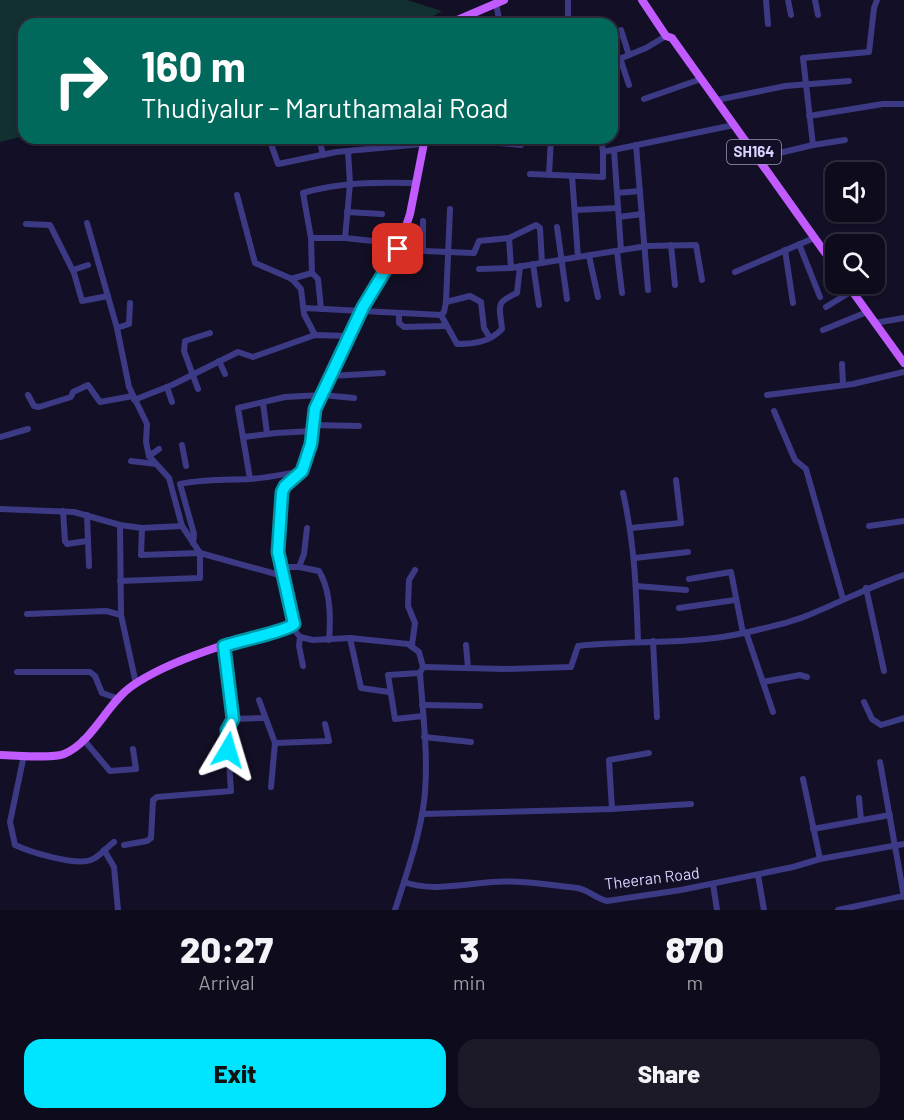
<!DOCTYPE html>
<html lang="en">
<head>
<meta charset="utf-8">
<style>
	:root { --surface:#0e0b1c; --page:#1c1929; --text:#f1f3f6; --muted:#9b9ba3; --line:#2e2b3b; --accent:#00e5ff }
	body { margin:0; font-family:Barlow,sans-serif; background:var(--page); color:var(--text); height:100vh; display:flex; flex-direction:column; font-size:22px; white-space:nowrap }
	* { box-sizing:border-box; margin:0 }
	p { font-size:20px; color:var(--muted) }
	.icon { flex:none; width:33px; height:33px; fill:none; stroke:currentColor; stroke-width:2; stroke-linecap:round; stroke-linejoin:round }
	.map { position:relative; height:910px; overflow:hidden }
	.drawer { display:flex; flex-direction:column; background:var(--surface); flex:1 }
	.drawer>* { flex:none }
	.guide { position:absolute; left:18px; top:18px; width:600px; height:126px; border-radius:18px; box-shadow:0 2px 4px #0004,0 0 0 2px var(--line); background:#00695c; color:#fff; overflow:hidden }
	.controls { position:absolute; left:825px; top:162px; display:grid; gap:12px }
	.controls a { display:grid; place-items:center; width:60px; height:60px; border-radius:12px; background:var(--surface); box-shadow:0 2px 4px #0004,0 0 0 2px var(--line); font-size:30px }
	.pin { position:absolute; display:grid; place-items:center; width:51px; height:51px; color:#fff; margin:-26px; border-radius:12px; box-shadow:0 3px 9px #0006 }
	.me { position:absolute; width:66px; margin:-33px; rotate:7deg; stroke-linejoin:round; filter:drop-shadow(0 0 4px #0008) }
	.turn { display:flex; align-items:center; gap:21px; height:126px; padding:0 24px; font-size:27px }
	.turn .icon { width:78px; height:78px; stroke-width:2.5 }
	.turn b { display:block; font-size:42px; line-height:51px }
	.eta { display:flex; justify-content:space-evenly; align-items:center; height:102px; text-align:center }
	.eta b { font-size:36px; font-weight:800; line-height:42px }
	.primary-button { display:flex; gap:12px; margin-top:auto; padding:12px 24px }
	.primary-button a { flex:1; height:69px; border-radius:18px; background:var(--accent); color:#111; font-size:24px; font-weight:800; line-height:69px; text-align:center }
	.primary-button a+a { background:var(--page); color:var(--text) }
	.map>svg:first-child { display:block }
</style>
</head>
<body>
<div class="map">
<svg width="904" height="910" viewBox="0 0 904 910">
	<rect width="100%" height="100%" fill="#130f26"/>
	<path fill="#12302f" d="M 0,0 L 407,0 L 442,11 L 420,24 L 24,24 L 24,136 L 0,142 Z"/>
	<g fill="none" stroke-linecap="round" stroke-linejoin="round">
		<g stroke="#3d3a85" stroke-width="6">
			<path d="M 766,0 L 768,24"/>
			<path d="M 788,0 L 791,15"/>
			<path d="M 815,0 L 818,15"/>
			<path d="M 496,3 L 500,24"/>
			<path d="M 568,24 L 568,0"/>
			<path d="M 621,30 L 629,55"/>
			<path d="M 620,58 L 629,85"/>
			<path d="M 612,62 L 646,48 L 666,36"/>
			<path d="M 644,99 L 701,79"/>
			<path d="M 717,100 L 785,86 L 849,81"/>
			<path d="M 809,116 L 883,104 L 904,104"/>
			<path d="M 280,138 L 270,141 L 278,164 L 336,152 L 423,144"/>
			<path d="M 319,138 L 323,155"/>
			<path d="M 441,138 L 521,145 L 521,138"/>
			<path d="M 601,138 L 603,152 L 734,125"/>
			<path d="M 636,145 L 648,290"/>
			<path d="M 813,145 L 803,58 L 869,52 L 874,8 L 877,0"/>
			<path d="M 614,150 L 621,250"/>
			<path d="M 348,151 L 350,184 L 345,238 L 311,238 L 303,193 C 340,182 378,182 416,183"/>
			<path d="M 758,158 L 813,145 L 845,140"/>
			<path d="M 530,174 L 603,177 L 603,152"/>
			<path d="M 549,175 L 551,138"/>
			<path d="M 572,176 L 578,257 L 647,246 L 696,245 L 702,280"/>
			<path d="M 617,193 L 640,191"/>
			<path d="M 237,195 L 255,263 L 292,279 L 301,289 L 304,314 L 315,335"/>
			<path d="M 575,210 L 618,208"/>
			<path d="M 347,212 L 382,214"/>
			<path d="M 619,217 L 642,214"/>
			<path d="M 423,221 L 423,250"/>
			<path d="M 87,223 L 117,328 L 129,387 L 147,424 L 146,442 L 149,456 L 169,478 L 182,526 L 200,553 L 283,576"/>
			<path d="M 26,224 L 50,225 L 74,273 L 82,301 L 108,296"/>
			<path d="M 557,227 L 567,299"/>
			<path d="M 311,238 L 312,273 L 318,279 L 321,309"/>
			<path d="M 345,238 L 373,241"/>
			<path d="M 509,238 L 511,268"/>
			<path d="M 799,244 L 820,297"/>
			<path d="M 671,245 L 675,285"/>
			<path d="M 398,250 L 474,253 L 479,241 L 509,238 L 536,225 L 540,228 L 542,263"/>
			<path d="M 785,250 L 793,303"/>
			<path d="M 617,251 L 622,293"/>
			<path d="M 589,256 L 598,297"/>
			<path d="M 533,264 L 539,305"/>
			<path d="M 479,269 L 511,268 L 578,257"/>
			<path d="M 73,270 L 88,265"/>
			<path d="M 735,272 L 814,238"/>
			<path d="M 291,279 L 312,273"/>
			<path d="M 446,302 L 470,296 L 481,302 L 484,328 L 490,338"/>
			<path d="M 826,307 L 852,291"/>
			<path d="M 304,308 L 441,315 L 444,312 L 446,302 L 450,209"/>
			<path d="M 399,314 L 399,323 L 404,327 L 445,326"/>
			<path d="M 441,315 L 457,344 C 474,344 490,342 502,329 C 500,306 494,303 517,293 L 520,266"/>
			<path d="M 875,323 L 904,318"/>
			<path d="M 117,328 L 129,324 L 130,303"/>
			<path d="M 823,330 L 867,312"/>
			<path d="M 219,361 L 225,374"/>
			<path d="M 842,364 L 843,385"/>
			<path d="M 331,376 L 383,373"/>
			<path d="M 167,387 L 172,402"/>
			<path d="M 198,389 L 184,351 L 185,341 L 210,333"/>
			<path d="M 28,395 L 34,406 L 39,407 L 71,397 L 73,392 L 88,385 L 100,402 L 133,396"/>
			<path d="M 767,395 L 853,384 L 904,372"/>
			<path d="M 134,400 L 172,385 L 238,352 L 253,357 L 315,335 L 349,336"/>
			<path d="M 263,403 L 267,433"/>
			<path d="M 774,411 L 795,460 L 806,469 L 843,599"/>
			<path d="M 313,425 L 359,426"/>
			<path d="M 0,437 L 28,429"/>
			<path d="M 244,437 L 276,433 L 313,431"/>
			<path d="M 182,445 L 186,466"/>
			<path d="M 149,456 L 159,449"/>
			<path d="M 131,461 L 156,464"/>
			<path d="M 250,479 L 238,408 L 285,397 L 322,395 L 354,398"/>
			<path d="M 623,493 C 635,545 636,589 638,641"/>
			<path d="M 0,509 L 74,512 L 120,525 L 142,528 L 182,526"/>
			<path d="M 63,511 L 65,541 L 67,544 L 87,541"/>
			<path d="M 87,515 L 89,566"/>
			<path d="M 120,525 L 121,615 L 136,684"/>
			<path d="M 869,526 L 904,521"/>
			<path d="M 631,528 L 681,523 L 676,480"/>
			<path d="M 193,543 L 194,534 L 180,484 C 203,479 227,480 250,479 C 267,478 285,474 302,471"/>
			<path d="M 635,558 L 688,552"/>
			<path d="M 281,567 L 299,567 L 319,571 C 331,591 331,617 329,640"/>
			<path d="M 299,567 L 304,554 L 307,528"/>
			<path d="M 689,579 L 731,572 L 743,633"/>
			<path d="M 120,581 L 200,578 L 200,553 L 141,555 L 142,528"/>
			<path d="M 636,586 L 686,590"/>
			<path d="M 866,588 L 884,671"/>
			<path d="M 679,608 L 735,600"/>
			<path d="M 27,614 L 106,611 L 121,615"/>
			<path d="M 292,627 L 300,637 L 313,640 L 350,638 L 408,644 L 419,652 L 423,667"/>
			<path d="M 746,632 L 773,712"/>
			<path d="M 300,637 L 299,646 L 303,666"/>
			<path d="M 350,638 L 361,688 L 389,692"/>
			<path d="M 653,641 L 657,717"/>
			<path d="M 412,645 L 415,623 L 408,606 L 409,580 L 415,570"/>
			<path d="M 466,645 L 468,668"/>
			<path d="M 423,667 L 505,669 L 571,667 L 578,646 C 633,640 690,645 744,633 C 764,628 787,624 806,616 C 839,603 870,586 904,575"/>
			<path d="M 17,672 L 90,672 L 95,676 L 102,693 L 119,699"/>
			<path d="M 420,673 L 388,675 L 395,719 L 423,716"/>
			<path d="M 763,682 L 800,675 L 807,677"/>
			<path d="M 259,700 L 275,743 L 271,787"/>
			<path d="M 864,702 L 872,719 L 881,725 L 904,718"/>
			<path d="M 422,705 L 480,706"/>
			<path d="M 233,719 L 264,718"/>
			<path d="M 424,737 L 471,742"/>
			<path d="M 83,739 L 110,771 L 136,769 L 133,749"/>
			<path d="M 275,743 L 329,741 L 325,724"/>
			<path d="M 24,755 L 10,822 L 15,845 C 30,852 75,866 91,860 C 99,857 107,847 114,842"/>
			<path d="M 880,762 L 904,897"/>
			<path d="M 803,779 L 820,859"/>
			<path d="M 859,798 L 861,820"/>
			<path d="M 612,809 L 609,760 L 649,753"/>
			<path d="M 422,814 L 612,809 L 691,804"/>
			<path d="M 813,829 L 890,815"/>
			<path d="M 124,845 L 147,841 L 151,838 L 153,800 L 157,797 L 231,791 L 227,730 L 233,719 L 224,646"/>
			<path d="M 104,850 L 114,867 L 118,910"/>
			<path d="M 758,875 L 764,910"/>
			<path d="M 404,882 C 431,892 465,884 493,882 C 521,880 549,885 577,888 C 589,890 595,898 607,901 L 681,890 L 793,867 L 820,859 L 904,844"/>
			<path d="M 713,884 L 717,910"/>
			<path d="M 395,910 C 406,875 419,839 424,802 C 429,760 423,715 420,673 L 423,667"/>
			<path d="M 838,910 L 904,896"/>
		</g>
		<g stroke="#c25bff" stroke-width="8">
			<path d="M 642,0 L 666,36 L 672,38 L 836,268"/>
			<path d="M 448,24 L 504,0"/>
			<path d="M 847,284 L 904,363"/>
			<path d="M 0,755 C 16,755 51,759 64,754 C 92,743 108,702 132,686 C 169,660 243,637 288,629 L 294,624 L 278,552 L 282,492 L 285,486 L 302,471 L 311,444 L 315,409 L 363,307 L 398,250 L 410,214 L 425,138"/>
		</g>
	</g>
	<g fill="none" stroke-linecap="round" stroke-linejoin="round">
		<g stroke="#0095a6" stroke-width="15">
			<path id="route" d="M 228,750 L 227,730 L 233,719 L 224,646 C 238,641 287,631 294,624 L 278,552 L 282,492 L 285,486 L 302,471 L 311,444 L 315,409 L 363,307 L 398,249"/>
		</g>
		<use href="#route" stroke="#00e5ff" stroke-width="10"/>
	</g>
	<g text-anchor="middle" stroke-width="6" stroke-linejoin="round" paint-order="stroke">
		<rect fill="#130f26" stroke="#9e99be" stroke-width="1.5" x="727" y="140" width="54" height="24" rx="4.5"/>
		<g font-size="15" font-weight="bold" fill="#d9d4ff">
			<text x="754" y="157">SH164</text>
		</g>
		<g font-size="16" fill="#d9d4ff" stroke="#130f26">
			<text transform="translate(652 878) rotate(-7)" y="6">Theeran Road</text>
		</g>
	</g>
</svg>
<div class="controls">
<a><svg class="icon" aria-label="sound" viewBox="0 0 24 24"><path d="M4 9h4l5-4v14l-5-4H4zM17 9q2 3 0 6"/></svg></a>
<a><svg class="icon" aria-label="search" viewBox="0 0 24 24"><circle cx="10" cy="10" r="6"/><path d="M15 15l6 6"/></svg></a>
</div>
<div class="pin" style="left:398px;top:249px;background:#d93025"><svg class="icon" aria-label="arrive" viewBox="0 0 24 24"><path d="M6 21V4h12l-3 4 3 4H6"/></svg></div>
<svg class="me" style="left:228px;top:750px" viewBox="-20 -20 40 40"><path d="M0-17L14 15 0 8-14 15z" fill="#00e5ff" stroke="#fff" stroke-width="4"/></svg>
<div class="guide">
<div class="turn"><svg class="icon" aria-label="right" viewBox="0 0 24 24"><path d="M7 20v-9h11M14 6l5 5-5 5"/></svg><div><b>160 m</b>Thudiyalur - Maruthamalai Road</div></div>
</div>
</div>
<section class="drawer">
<div class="eta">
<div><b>20:27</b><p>Arrival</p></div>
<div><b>3</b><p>min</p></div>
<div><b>870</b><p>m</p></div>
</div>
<div class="primary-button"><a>Exit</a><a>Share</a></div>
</section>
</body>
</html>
